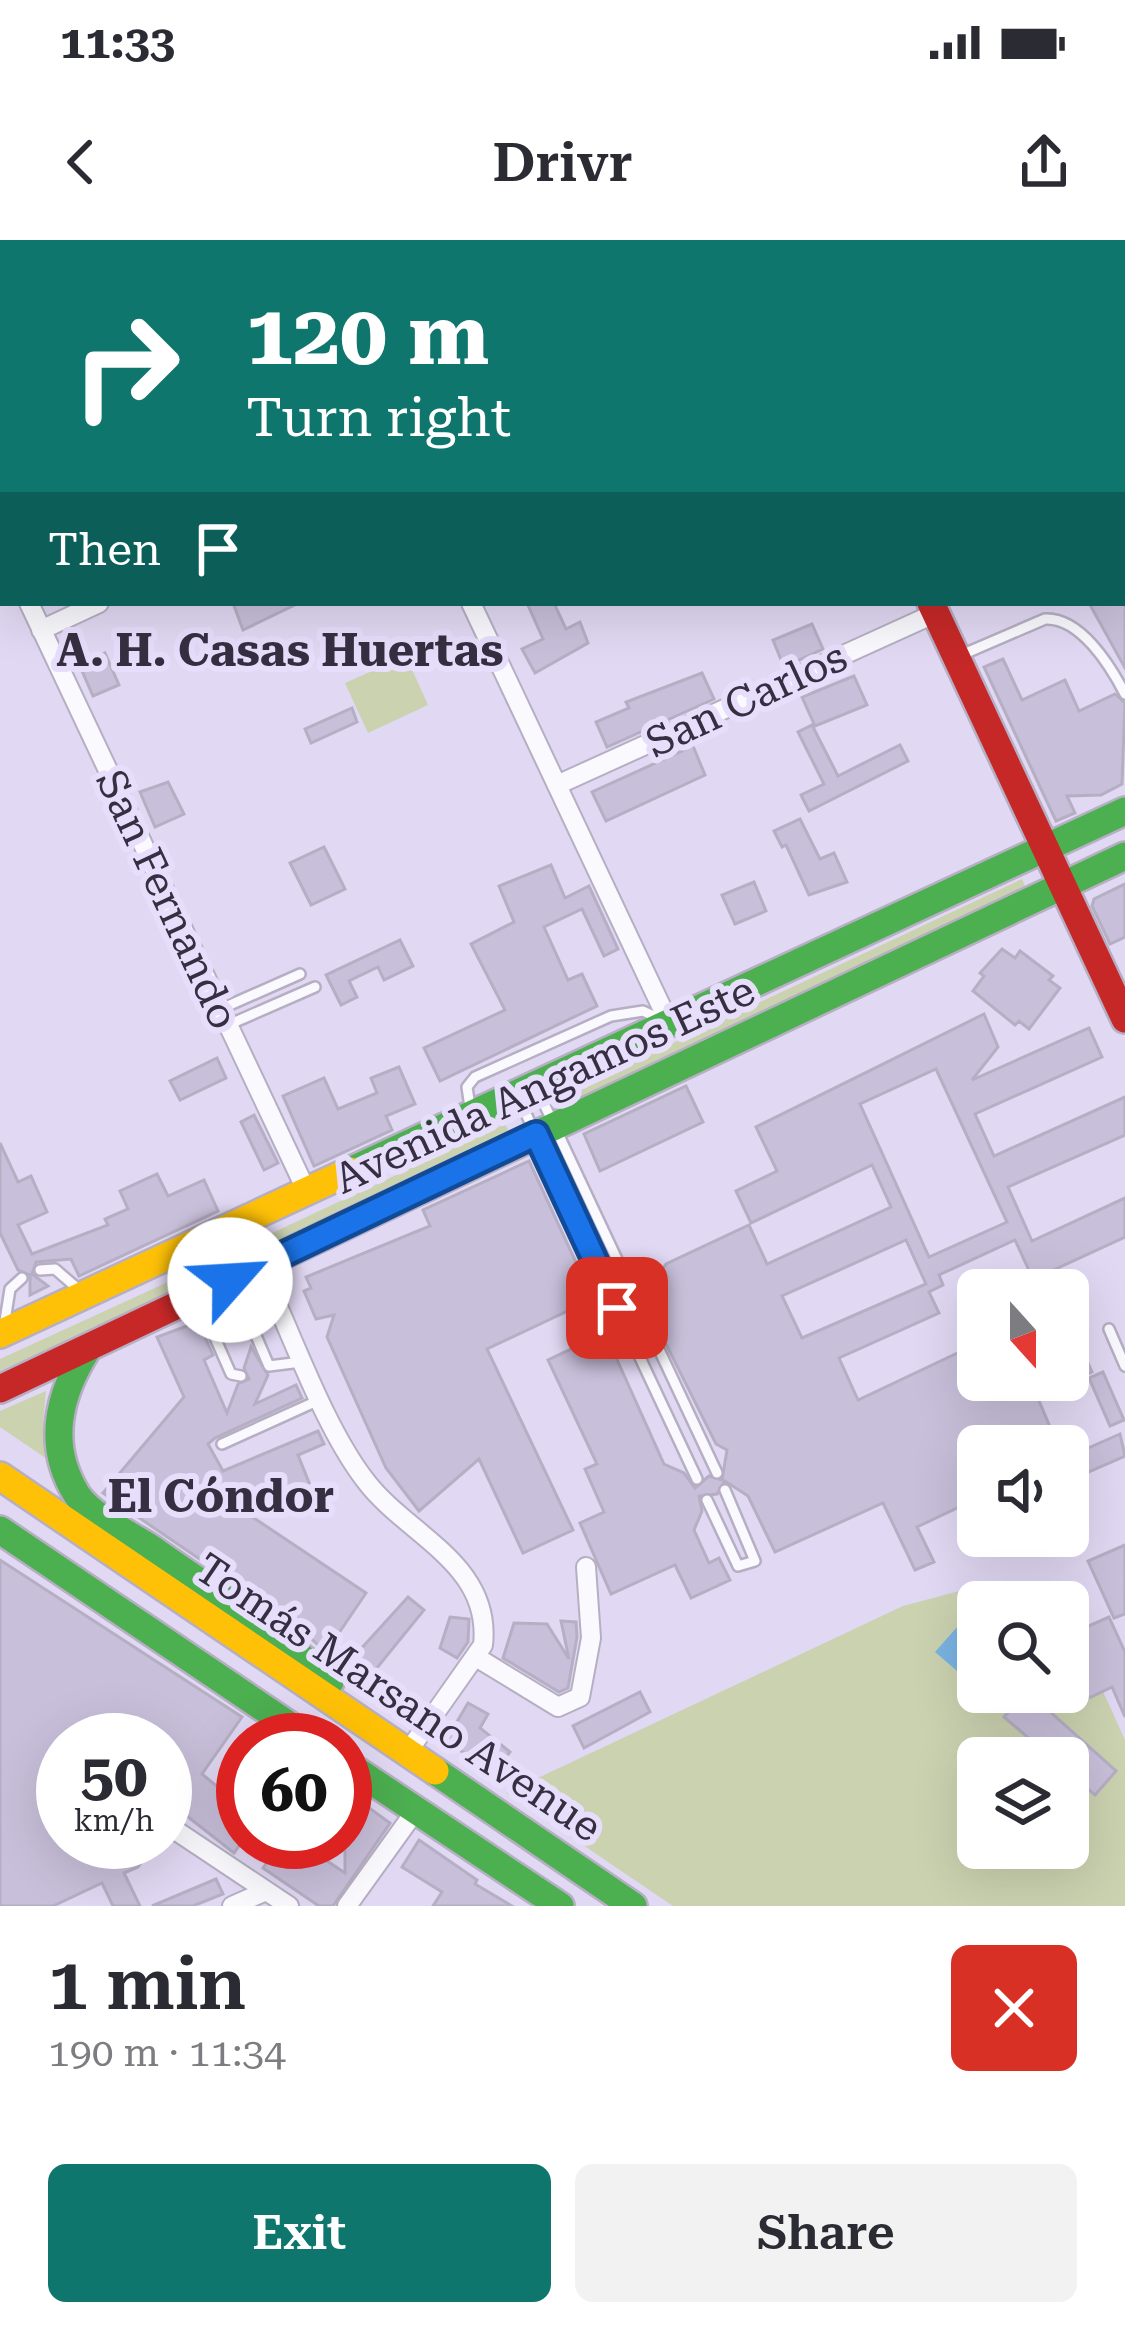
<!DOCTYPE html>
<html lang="en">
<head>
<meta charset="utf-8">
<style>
	:root { --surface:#fff; --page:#f2f2f3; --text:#2b2b33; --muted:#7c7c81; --accent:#0f766e }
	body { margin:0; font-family:"Roboto Serif",serif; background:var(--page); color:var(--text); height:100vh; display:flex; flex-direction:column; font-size:45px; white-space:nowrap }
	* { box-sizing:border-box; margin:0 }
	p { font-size:39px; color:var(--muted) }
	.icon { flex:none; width:66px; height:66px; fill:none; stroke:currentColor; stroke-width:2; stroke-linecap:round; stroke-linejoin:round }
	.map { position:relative; height:1666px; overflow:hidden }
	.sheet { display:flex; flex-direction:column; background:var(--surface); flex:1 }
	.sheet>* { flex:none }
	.top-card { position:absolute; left:0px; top:0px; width:1125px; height:366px; box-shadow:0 12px 48px #0002; background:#0f766e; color:#fff; overflow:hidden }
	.needle { width:78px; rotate:159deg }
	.tools { position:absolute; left:957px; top:1029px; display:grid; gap:24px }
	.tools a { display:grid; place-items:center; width:132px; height:132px; border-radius:18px; background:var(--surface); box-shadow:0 12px 48px #0002; font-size:60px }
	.speed { position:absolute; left:36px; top:1473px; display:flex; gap:24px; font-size:60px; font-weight:700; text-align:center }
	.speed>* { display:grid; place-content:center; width:156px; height:156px; border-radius:50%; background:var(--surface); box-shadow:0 12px 48px #0002; line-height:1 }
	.speed small { font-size:30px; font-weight:400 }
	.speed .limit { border:18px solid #d22; background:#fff; color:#111 }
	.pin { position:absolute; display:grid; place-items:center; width:102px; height:102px; color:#fff; margin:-51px; border-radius:24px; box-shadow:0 6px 18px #0006 }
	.me { position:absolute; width:132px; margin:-66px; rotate:64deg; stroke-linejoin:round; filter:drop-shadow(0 0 9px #0008) }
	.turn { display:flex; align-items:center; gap:42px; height:252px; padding:0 48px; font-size:54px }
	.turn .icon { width:156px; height:156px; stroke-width:2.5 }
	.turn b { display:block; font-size:84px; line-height:102px }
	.then { display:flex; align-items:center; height:114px; padding:0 48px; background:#0003; gap:24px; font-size:45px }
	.round { display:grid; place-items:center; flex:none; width:126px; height:126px; border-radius:18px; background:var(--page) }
	.overview { display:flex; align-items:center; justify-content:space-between; height:204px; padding:0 48px }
	h1 { font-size:72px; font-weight:600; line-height:90px }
	.primary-button { display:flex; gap:24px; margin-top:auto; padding:24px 48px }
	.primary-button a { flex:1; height:138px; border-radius:18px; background:var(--accent); color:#fff; font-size:48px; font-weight:600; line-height:138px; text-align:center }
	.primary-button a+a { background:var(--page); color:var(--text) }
	.status { display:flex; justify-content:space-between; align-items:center; height:84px; padding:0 60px; background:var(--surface); direction:ltr }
	.status svg { height:33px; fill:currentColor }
	header { display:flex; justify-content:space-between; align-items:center; height:156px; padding:0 48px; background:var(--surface); font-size:54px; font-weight:600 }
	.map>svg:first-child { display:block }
</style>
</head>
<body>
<div class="status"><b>11:33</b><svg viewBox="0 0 49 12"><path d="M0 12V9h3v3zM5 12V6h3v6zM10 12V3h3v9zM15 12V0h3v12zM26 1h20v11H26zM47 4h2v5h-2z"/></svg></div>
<header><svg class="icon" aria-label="back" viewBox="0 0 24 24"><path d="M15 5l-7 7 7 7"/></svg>Drivr<svg class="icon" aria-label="share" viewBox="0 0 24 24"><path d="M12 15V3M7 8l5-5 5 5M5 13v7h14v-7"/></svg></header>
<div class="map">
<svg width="1125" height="1666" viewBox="0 0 1125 1666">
	<rect width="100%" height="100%" fill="#e1d8f3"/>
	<g fill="#cbd2b0" fill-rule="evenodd">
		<path d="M 406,416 L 428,465 L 368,493 L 345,443 Z"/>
		<path d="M 1022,639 L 1027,651 L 561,870 L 556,858 Z"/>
		<path d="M 505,884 L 510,894 L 230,1024 L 225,1015 Z"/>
		<path d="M 192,1031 L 197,1041 L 0,1131 L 0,1119 Z"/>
		<path d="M 46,1151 L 43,1183 L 50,1221 L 0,1187 L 0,1171 Z"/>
		<path d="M 963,1350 L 1018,1362 L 978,1362 L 978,1452 L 1068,1452 L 1068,1389 L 1077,1394 L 1125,1500 L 1125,1666 L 673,1666 L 506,1553 L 903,1366 ZM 978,1518 L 1068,1518 L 1068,1608 L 978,1608 Z"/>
	</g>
	<path fill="#7ab4e3" d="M 966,1377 L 978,1388 L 978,1449 L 935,1412 Z"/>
	<g fill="#c8bfda" stroke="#b6afc4" stroke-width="3" fill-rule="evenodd">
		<path d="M 233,363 L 299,363 L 243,390 Z"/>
		<path d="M 527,363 L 554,363 L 566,389 L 580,382 L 588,403 L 535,433 L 522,409 L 543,399 Z"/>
		<path d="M 1089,363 L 1125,363 L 1125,428 Z"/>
		<path d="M 812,384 L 823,409 L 784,427 L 773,400 Z"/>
		<path d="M 105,413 L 119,445 L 93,456 L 79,424 Z"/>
		<path d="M 1003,419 L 1022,460 L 1065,440 L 1079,471 L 1115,454 L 1125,463 L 1122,544 L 1101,555 L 1067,556 L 1075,573 L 1056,581 L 984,427 Z"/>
		<path d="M 702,433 L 714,459 L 607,507 L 596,482 L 629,468 L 626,462 Z"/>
		<path d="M 854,436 L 867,465 L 815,486 L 802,457 Z"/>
		<path d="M 352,468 L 357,482 L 311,503 L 305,489 Z"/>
		<path d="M 812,485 L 838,536 L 900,505 L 908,521 L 809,571 L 801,555 L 824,544 L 798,492 Z"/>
		<path d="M 693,506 L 705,535 L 606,581 L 592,552 Z"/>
		<path d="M 168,542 L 184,574 L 155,587 L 140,552 Z"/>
		<path d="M 800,579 L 820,619 L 834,613 L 847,642 L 809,655 L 786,605 L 782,607 L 774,591 Z"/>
		<path d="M 324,607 L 345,649 L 311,665 L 290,623 Z"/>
		<path d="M 551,625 L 565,658 L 589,646 L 618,709 L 604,716 L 582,669 L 544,687 L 568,740 L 582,734 L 597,766 L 440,841 L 424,808 L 505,770 L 471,704 L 514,682 L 499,646 Z"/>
		<path d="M 754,642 L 766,671 L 735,684 L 722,655 Z"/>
		<path d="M 1125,644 L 1125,697 L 1110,704 L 1092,666 L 1094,659 Z"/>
		<path d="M 400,700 L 413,726 L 384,740 L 378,727 L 349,741 L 357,757 L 341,765 L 326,735 Z"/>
		<path d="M 1002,709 L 1015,718 L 1020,711 L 1053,736 L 1049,740 L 1060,748 L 1029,789 L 1019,781 L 1015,785 L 973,751 L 984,736 L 980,733 Z"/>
		<path d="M 984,774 L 998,807 L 972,840 L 1089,788 L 1102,817 L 975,874 L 994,916 L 1125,857 L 1125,895 L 1008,947 L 1032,1001 L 1125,958 L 1125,997 L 1047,1033 L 1055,1050 L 1038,1050 L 1015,1000 L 939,1035 L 943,1045 L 929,1052 L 939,1073 L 839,1118 L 858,1160 L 966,1109 L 978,1140 L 1068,1140 L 1068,1078 L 1092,1132 L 1037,1156 L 1058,1206 L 978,1206 L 978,1258 L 917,1287 L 934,1322 L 915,1330 L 883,1263 L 775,1312 L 748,1256 L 725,1241 L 717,1254 L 699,1256 L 702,1271 L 694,1290 L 709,1323 L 719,1318 L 730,1340 L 691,1358 L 675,1325 L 611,1354 L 580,1283 L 604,1272 L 585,1229 L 597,1224 L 548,1120 L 605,1093 L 664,1224 L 684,1233 L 695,1248 L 709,1236 L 722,1240 L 727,1210 L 716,1204 L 653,1078 L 651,1053 L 658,1036 L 666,1024 L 749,985 L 767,1024 L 891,967 L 872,925 L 751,983 L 736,951 L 777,931 L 756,887 ZM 936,829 L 1007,982 L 929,1017 L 860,864 ZM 906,1000 L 926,1044 L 802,1098 L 782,1056 Z"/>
		<path d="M 217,818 L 226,838 L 180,860 L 170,841 Z"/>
		<path d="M 399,827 L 415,864 L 386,876 L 392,890 L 314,926 L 283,856 L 324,838 L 338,869 L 377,853 L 371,838 Z"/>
		<path d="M 686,846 L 703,882 L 600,931 L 584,894 Z"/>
		<path d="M 254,875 L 278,923 L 264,930 L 241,882 Z"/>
		<path d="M 0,903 L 18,942 L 31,936 L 47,972 L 18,985 L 32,1014 L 108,985 L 105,979 L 128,969 L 120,951 L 157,934 L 168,956 L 204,940 L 218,971 L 79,1036 L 71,1019 L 36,1022 L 32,1034 L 48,1046 L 30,1055 L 30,1035 L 18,1030 L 0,993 Z"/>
		<path d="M 529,921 L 593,1059 L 487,1109 L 573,1290 L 523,1313 L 479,1219 L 419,1271 L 386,1228 L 327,1097 L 334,1075 L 316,1079 L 304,1051 L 311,1048 L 306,1037 L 430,986 L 423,970 Z"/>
		<path d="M 198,1082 L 213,1115 L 204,1120 L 227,1173 L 238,1144 L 249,1139 L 244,1128 L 251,1107 L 268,1135 L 255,1164 L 296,1145 L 302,1158 L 215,1198 L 208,1204 L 223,1231 L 318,1191 L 324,1204 L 298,1215 L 310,1245 L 245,1272 L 366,1353 L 326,1412 L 296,1385 L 103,1253 L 184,1157 L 157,1097 Z"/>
		<path d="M 1103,1132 L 1124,1180 L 1110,1186 L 1089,1138 Z"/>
		<path d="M 1120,1194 L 1125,1216 L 1068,1241 L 1068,1217 Z"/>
		<path d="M 1125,1305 L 1125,1374 L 1114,1378 L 1088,1321 Z"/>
		<path d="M 0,1320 L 242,1477 L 202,1534 L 243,1568 L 243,1600 L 234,1613 L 178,1569 L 165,1587 L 165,1500 L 63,1500 L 63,1602 L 155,1602 L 138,1627 L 124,1633 L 140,1666 L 113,1666 L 102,1643 L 53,1666 L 0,1666 Z"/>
		<path d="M 408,1357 L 424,1370 L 368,1439 L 348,1423 Z"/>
		<path d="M 450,1377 L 469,1379 L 468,1402 L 457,1418 L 440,1408 Z"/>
		<path d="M 1109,1377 L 1125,1412 L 1125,1477 L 1112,1447 L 1089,1458 L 1068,1405 L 1087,1391 L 1086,1387 Z"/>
		<path d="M 561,1381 L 576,1382 L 577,1397 L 568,1448 L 559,1452 L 503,1418 L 514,1383 L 547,1384 L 569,1419 Z"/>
		<path d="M 640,1452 L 650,1472 L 584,1508 L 573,1486 Z"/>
		<path d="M 1028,1452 L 1116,1531 L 1095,1555 L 1068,1532 L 1068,1518 L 1052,1518 L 1004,1477 Z"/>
		<path d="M 468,1463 L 488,1474 L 480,1488 L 510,1512 L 495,1530 L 445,1502 Z"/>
		<path d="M 361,1562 L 390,1583 L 333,1666 L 319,1666 L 263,1628 L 281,1602 L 299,1602 L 345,1633 L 345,1585 Z"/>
		<path d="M 419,1600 L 477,1640 L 475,1644 L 512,1666 L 433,1666 L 442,1652 L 402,1627 Z"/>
		<path d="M 216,1639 L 223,1654 L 193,1666 L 152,1666 Z"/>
	</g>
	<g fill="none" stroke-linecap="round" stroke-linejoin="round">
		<g stroke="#b6afc3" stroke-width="14">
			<g id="lane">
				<path d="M 959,416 L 1045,379 C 1080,377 1110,425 1125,454"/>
				<path d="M 223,768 L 300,734"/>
				<path d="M 228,785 L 315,747"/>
				<path d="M 539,853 L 636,1060"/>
				<path d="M 520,861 L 617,1068"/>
				<path d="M 470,867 L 467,847 L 475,837 L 611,776 L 643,771 L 660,779"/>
				<path d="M 40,1030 L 55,1029 L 77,1048"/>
				<path d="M 272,1051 L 248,1077 L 269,1126 L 301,1122"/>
				<path d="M 192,1063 L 206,1077 L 236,1063 L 232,1048"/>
				<path d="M 206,1077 L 231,1134 L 241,1136"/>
				<path d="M 647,1084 L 717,1233"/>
				<path d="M 4,1087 L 10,1049 L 22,1038"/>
				<path d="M 1109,1089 L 1125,1126"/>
				<path d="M 628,1092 L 697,1239"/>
				<path d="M 222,1204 L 317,1161"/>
				<path d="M 707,1260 L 738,1326 L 755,1321 L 725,1250"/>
			</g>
		</g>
		<g stroke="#b6afc3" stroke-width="22">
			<g id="street">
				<path d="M 963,0 L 964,3"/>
				<path d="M 304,3 L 307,3"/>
				<path d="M 390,3 L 396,0"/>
				<path d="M 1046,3 L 1052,0"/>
				<path d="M 0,138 L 3,137"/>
				<path d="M 1122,218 L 1125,217"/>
				<path d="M 1122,279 L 1125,284"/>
				<path d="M 0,303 L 3,309"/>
				<path d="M 29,363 L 308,954"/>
				<path d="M 471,363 L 670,785"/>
				<path d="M 41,390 L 99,363"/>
				<path d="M 557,545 L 936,373"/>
				<path d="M 259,1025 C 291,1090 322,1184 365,1240 C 406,1295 492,1323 483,1405 L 407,1513"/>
				<path d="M 476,1417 L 558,1467 L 580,1457 L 591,1398 L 586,1327"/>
				<path d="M 178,1592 L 289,1666"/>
				<path d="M 232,1666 L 266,1651"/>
				<path d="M 347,1666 L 416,1570"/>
			</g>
		</g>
		<g stroke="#b6afc3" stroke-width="32">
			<g id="fast">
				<path d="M 761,0 L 762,3"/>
				<path d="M 350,931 L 1125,571"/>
				<path d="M 325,995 L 1125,616"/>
				<path d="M 88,1108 C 58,1155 46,1205 77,1255 C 92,1277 129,1294 152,1309 C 213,1352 275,1392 330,1442"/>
				<path d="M 0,1290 L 311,1500"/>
				<path d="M 345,1523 L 560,1666"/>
				<path d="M 435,1531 L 633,1666"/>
			</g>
		</g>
		<g stroke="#b6afc3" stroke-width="32">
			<g id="slow">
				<path d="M 0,1094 L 350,931"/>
				<path d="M 0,1236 L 435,1531"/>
			</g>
		</g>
		<g stroke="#b6afc3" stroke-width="32">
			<g id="jam">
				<path d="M 931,363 L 1125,779"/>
				<path d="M 0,1149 L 325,995"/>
			</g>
		</g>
		<use href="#lane" stroke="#faf9fd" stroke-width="9"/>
		<use href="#street" stroke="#faf9fd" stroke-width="18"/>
		<use href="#fast" stroke="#4caf50" stroke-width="27"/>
		<use href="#slow" stroke="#ffc107" stroke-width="27"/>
		<use href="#jam" stroke="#c62828" stroke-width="27"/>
	</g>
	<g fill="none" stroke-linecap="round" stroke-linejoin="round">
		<g stroke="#114b97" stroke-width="30">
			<path id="route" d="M 230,1040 L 536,894 L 617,1068"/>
		</g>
		<use href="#route" stroke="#1a73e8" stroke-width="21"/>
	</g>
	<g text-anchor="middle" stroke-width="12" stroke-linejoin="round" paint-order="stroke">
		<g font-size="42" fill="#362f42" stroke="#e7defc">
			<text transform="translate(746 459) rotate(-25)" y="15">San Carlos</text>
			<text transform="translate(168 659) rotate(65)" y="15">San Fernando</text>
			<text transform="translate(544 844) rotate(-25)" y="15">Avenida Angamos Este</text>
			<text transform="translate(399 1457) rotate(34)" y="15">Tomás Marsano Avenue</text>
		</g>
		<g font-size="45" font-weight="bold" fill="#362f42" stroke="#e7defc">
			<text x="280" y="426">A. H. Casas Huertas</text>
			<text x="221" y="1272">El Cóndor</text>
		</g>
	</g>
</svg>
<div class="tools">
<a><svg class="needle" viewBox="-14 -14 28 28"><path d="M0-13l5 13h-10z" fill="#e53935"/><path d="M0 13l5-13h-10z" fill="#7c7c81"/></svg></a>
<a><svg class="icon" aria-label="sound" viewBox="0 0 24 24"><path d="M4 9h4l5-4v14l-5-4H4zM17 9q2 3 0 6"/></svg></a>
<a><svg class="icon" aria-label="search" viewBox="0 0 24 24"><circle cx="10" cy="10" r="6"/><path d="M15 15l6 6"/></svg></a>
<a><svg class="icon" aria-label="layers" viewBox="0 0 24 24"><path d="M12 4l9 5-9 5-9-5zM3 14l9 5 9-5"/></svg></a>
</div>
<div class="speed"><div>50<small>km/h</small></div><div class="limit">60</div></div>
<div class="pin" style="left:617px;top:1068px;background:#d93025"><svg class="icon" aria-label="arrive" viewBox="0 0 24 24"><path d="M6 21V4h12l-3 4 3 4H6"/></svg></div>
<svg class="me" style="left:230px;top:1040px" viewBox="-20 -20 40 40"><circle r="19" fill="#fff"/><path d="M0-13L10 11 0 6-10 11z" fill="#1a73e8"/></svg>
<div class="top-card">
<div class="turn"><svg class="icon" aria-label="right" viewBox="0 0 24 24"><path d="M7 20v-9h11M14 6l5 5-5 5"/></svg><div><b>120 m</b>Turn right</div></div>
<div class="then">Then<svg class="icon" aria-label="arrive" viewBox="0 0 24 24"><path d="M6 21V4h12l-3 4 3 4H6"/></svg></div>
</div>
</div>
<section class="sheet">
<div class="overview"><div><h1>1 min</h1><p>190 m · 11:34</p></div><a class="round" style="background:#d93025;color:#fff"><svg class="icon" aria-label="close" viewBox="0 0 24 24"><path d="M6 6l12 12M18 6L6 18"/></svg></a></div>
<div class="primary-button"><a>Exit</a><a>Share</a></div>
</section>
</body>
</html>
